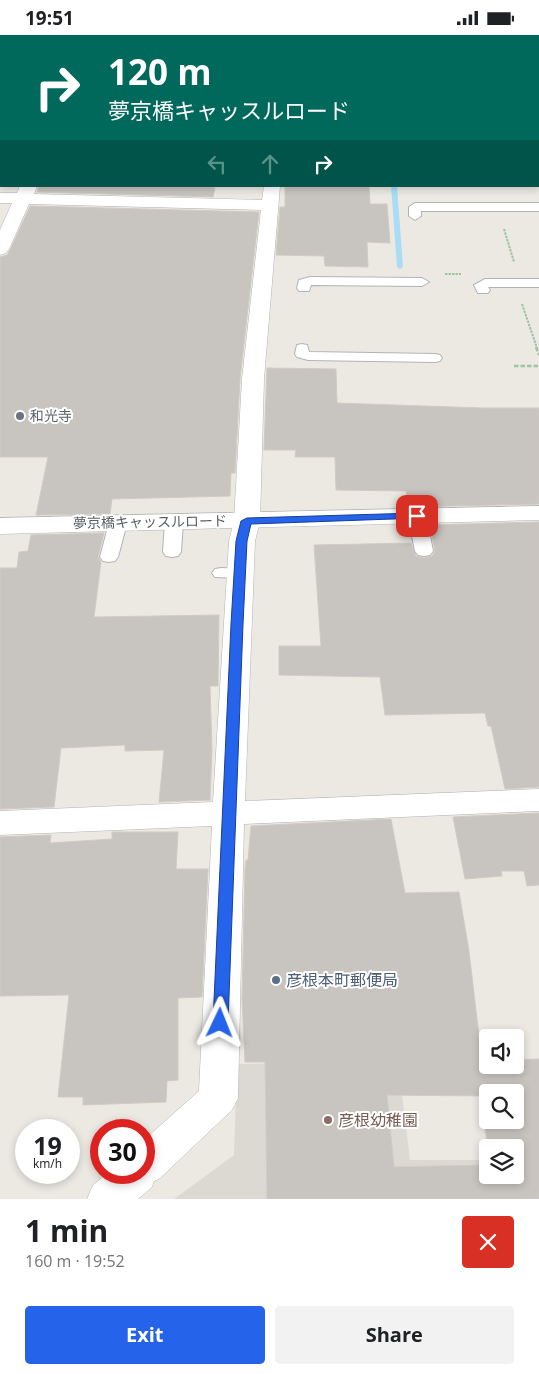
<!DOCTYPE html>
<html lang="en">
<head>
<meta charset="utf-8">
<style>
	:root { --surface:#fff; --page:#f2f2f2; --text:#202124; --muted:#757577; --accent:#2563eb }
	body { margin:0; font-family:"Open Sans","Noto Sans JP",sans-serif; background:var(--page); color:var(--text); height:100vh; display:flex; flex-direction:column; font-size:19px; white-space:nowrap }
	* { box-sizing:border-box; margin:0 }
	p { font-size:16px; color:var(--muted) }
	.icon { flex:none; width:28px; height:28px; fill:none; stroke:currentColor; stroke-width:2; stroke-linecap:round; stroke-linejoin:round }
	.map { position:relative; height:1164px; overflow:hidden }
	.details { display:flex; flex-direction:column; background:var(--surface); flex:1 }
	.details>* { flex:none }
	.top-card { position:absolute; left:0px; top:0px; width:540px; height:152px; box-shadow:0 2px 8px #0003; background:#00695c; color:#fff; overflow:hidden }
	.controls { position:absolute; left:479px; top:994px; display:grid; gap:10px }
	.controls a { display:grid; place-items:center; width:45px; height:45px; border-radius:5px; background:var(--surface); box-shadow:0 2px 8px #0003; font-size:25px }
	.speed { position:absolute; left:15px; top:1084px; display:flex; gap:10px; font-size:25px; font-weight:700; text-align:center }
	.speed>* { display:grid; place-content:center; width:65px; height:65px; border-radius:50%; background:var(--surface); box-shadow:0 2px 8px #0003; line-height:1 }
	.speed small { font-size:12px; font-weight:400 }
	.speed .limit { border:8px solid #d22; background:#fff; color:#111 }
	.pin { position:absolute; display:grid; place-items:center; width:42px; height:42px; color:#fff; margin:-21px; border-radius:10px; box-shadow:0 2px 8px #0006 }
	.me { position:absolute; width:55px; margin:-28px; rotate:2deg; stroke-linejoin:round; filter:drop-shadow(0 0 4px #0008) }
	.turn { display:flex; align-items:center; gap:18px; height:105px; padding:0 25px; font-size:22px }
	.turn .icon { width:65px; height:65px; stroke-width:2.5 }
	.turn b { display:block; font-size:35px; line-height:42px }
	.lanes { display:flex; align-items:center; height:48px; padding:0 25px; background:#0003; justify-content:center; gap:25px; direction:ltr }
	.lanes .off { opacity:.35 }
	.round { display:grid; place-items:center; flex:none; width:52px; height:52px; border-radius:5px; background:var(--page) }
	.summary { display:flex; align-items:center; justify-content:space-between; height:85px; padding:0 25px }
	h1 { font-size:30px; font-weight:700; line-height:38px }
	.cta { display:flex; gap:10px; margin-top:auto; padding:10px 25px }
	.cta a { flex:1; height:58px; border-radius:5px; background:var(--accent); color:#fff; font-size:20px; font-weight:700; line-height:58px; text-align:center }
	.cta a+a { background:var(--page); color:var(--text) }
	.status { display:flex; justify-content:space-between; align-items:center; height:35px; padding:0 25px; background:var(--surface); direction:ltr }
	.status svg { height:14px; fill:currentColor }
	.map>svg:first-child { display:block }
</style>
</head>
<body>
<div class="status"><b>19:51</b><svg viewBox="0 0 49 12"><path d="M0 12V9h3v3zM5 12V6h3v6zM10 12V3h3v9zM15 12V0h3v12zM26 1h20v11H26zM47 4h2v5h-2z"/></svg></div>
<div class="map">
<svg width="539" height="1164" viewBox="0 0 539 1164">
	<rect width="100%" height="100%" fill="#ece9e3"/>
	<path fill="#dcd8d2" d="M 398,1026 L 410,1125 L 487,1125 L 488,1140 L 515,1140 L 539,1164 L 174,1164 L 234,1120 L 237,1029 Z"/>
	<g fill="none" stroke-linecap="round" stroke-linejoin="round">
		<g fill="#a9ddf6" fill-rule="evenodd">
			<rect x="216" y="0" width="4" height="1"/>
			<rect x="405" y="0" width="4" height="1"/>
			<path d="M 391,151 L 397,151 L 403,232 L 400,234 L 397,232 Z"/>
		</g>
	</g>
	<g fill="#c8c4c0" stroke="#d1cbc2" fill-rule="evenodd">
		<path d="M 39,151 L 209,151 L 215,153 L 213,162 L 37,157 Z"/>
		<path d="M 285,151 L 369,151 L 370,169 L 387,169 L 390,208 L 367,207 L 368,232 L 325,231 L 324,221 L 276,220 L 280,172 L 285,172 Z"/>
		<path d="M 30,171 L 259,177 L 240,344 L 235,438 L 231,438 L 230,461 L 112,464 L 110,479 L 36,480 L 48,422 L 0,422 L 0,222 L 7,220 L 10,215 Z"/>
		<path d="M 267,333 L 336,334 L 337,368 L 483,373 L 539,373 L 539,469 L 408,472 L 406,456 L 336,455 L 335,422 L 295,422 L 296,415 L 264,415 Z"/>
		<path d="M 539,487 L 539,752 L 505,754 L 491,691 L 488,691 L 485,678 L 385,680 L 380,642 L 279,640 L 279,611 L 321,611 L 314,510 L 411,508 L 416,521 L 424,523 L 432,521 L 435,516 L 430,490 Z"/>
		<path d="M 104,498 L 98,522 L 101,527 L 94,582 L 219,580 L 218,651 L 210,651 L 212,715 L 210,765 L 159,767 L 164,715 L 125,716 L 125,710 L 61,713 L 54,772 L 0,774 L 0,533 L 17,533 L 19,517 L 28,516 L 31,500 Z"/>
		<path d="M 539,778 L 539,850 L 527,851 L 524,836 L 501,836 L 502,841 L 465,844 L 453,782 Z"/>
		<path d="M 391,784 L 405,858 L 459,857 L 469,916 L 482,1026 L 488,1025 L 488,1030 L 515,1030 L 515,1025 L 539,1024 L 539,1164 L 267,1164 L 265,1027 L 245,1027 L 242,964 L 245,834 L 246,825 L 248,825 L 251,791 ZM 488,1058 L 515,1058 L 515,1085 L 488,1085 ZM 387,1060 L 480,1061 L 488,1113 L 515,1112 L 515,1140 L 488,1140 L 488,1130 L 394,1132 Z"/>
		<path d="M 112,797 L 178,797 L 176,834 L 208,834 L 202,962 L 178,963 L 178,1045 L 167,1046 L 166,1067 L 83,1070 L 83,1062 L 58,1062 L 69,960 L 0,961 L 0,802 L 51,800 L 50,808 L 112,804 Z"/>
	</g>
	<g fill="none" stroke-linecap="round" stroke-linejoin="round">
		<g stroke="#b1b4b7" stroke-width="2">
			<g id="lane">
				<rect x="122" y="0" width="12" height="1"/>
				<path d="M 415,168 L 539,168 L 539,176 L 421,176 L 421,181 L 415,185 L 409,181 L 409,172 Z"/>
				<path d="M 310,242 L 422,243 L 429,247 L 422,251 L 311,250 L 309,256 L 299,256 L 297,253 L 299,245 Z"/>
				<path d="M 485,244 L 539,244 L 539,252 L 488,252 L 490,255 L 488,258 L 478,258 L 474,250 Z"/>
				<path d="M 302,309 L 307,310 L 309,317 L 435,319 L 440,320 L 442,323 L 440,326 L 435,327 L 308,325 L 297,322 L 295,319 L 297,310 Z"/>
				<path d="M 417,476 L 423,477 L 426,481 L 433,516 L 430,520 L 424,521 L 418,520 L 415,516 L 408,481 L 411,477 Z"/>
				<path d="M 174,481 L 180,482 L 183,486 L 181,517 L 178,521 L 172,522 L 166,521 L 163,517 L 165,486 L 168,482 Z"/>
				<path d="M 118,483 L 124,484 L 127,488 L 118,522 L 115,526 L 109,527 L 103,526 L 100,522 L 109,488 L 112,484 Z"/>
				<path d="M 221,533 L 246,534 L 249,538 L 246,542 L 240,543 L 215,542 L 212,538 L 215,534 Z"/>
			</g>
		</g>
		<g stroke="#b1b4b7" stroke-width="1">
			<g id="street">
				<path d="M 119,0 L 133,0 L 133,1 L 120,1 Z"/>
				<path d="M 304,0 L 318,0 L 318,1 L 305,1 Z"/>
				<path d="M 20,151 L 37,151 L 34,159 L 262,165 L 264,151 L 280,151 L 264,344 L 260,486 L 255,506 L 245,766 L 539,754 L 539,776 L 244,789 L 238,1063 L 232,1075 L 159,1144 L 154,1146 L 152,1152 L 138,1164 L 87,1164 L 93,1150 L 108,1138 L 144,1138 L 144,1105 L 199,1056 L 212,791 L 0,800 L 0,776 L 213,767 L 229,506 L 234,486 L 242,344 L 261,175 L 29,169 L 9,214 L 6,218 L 0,220 L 0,195 L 12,168 L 0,168 L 0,158 L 17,158 Z"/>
			</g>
		</g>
		<g stroke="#b0b3b7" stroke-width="1">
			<path id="secondary" d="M 539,471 L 539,485 L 0,499 L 0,483 Z"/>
		</g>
		<g stroke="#e3b365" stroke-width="1">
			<path id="primary" d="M 508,0 L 522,0 L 523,1 L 509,1 Z"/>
		</g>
		<g stroke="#9dc4a4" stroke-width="2" stroke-dasharray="2.5 1" stroke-linecap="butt">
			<path d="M 504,194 L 514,227"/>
			<path d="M 445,239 L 461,239"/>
			<path d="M 522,269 L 537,313"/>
		</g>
		<g stroke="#9dc4a4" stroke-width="2.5" stroke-dasharray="4.5 2" stroke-linecap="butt">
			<path d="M 536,312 L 539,320"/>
			<path d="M 514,331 L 539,331"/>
		</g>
		<use href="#lane" fill="#fff" fill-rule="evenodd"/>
		<use href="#street" fill="#fff" fill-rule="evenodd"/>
		<use href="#secondary" fill="#fff" fill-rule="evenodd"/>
		<use href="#primary" fill="#f7e4ae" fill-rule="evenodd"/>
	</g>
	<path fill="#2563eb" stroke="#184099" d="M 417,478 L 422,481 L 421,483 L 251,489 L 247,506 L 243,589 L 228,988 L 226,992 L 220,994 L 215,992 L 213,988 L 231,589 L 236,506 L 241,486 L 247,483 Z"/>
	<circle fill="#6b7280" stroke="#fff" stroke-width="2" cx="20" cy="381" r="5"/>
	<circle fill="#5c6f8a" stroke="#fff" stroke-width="2" cx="276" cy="945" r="5"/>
	<circle fill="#8d6e63" stroke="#fff" stroke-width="2" cx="328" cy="1085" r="5"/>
	<g text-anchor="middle" stroke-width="4" stroke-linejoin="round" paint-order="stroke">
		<g font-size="14" fill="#5b616d" stroke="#fff" text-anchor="start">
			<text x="30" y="386">和光寺</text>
		</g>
		<g font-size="14" fill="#5b5f62" stroke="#fff">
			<text transform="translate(150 487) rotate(-1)" y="5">夢京橋キャッスルロード</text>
		</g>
		<g font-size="16" fill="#4e5e75" stroke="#fff" text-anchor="start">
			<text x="286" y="951">彦根本町郵便局</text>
		</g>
		<g font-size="16" fill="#785e54" stroke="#fff" text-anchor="start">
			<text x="338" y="1091">彦根幼稚園</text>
		</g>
	</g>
</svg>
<div class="controls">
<a><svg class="icon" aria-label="sound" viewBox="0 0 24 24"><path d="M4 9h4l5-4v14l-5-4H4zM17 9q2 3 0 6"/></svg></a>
<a><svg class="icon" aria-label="search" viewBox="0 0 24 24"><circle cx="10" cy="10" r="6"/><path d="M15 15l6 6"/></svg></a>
<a><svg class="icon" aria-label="layers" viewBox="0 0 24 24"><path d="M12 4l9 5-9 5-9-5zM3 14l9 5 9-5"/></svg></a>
</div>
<div class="speed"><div>19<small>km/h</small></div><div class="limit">30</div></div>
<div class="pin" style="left:417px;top:481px;background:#d93025"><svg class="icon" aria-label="arrive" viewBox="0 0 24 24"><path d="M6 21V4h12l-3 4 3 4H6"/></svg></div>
<svg class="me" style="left:220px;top:988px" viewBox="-20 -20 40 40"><path d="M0-17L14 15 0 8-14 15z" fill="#2563eb" stroke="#fff" stroke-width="4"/></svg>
<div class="top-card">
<div class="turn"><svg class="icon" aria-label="right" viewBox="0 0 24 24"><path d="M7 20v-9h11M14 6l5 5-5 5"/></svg><div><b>120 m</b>夢京橋キャッスルロード</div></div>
<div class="lanes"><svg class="icon off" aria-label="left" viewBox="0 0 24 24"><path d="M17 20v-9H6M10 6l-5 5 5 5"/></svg><svg class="icon off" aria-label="ahead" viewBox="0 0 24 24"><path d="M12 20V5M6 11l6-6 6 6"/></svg><svg class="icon" aria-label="right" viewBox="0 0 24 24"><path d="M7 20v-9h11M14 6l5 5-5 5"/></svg></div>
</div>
</div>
<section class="details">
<div class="summary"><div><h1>1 min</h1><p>160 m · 19:52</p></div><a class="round" style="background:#d93025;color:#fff"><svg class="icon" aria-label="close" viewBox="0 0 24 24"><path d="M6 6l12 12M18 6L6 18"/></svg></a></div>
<div class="cta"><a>Exit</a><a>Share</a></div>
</section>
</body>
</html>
